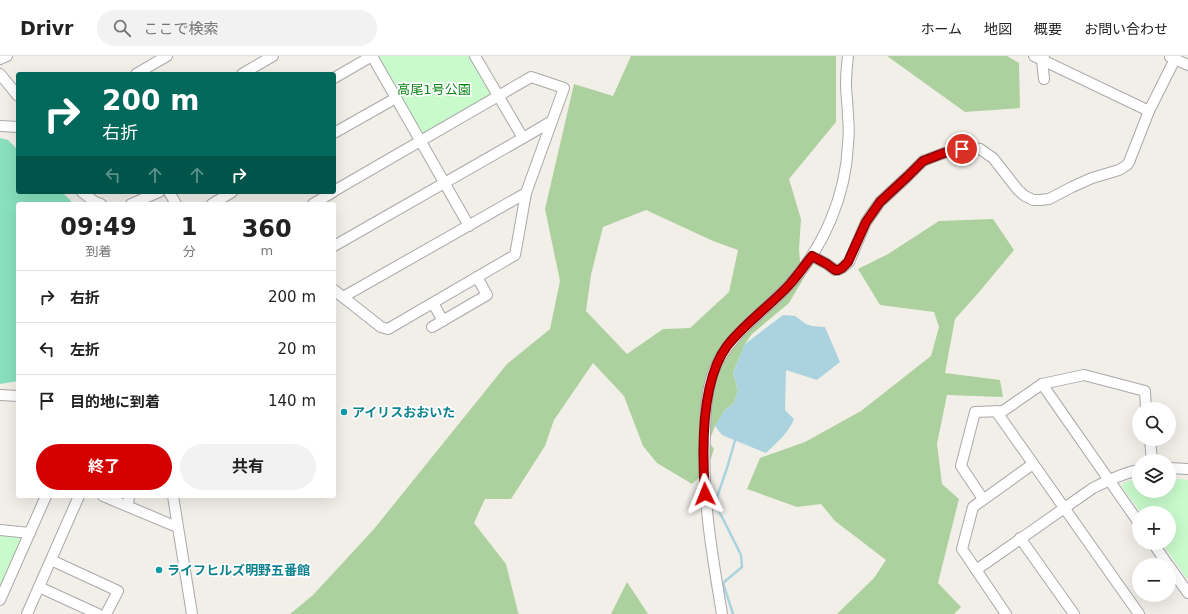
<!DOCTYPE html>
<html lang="ja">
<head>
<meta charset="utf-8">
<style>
	:root { --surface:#fff; --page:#f2f2f2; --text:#222; --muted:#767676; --line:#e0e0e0; --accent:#d40000 }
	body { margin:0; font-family:"DejaVu Sans","Noto Sans JP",sans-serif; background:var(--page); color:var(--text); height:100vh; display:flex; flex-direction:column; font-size:15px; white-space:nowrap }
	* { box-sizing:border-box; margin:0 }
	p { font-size:13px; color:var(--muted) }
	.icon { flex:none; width:22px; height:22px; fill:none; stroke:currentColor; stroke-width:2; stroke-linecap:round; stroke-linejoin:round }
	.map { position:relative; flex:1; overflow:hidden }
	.drawer { position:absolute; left:16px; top:146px; width:320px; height:296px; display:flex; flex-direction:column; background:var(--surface); border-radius:4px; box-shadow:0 4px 16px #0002 }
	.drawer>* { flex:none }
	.guide { position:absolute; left:16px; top:16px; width:320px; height:122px; border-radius:4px; box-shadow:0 4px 16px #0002; background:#00695c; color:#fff; overflow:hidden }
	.buttons { position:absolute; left:1132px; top:346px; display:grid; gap:8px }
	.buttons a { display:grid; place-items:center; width:44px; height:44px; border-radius:50%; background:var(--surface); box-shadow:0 4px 16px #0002; font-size:20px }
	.pin { position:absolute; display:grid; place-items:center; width:34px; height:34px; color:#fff; margin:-17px; border:2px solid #fff; border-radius:50%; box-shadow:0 1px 4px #0007 }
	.me { position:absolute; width:44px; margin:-22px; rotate:358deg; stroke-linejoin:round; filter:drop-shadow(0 0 3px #0008) }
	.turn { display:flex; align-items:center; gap:14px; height:84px; padding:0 20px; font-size:18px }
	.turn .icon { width:52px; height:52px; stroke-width:2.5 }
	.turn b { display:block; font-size:28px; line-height:34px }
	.lanes { display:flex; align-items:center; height:38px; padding:0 20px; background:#0003; justify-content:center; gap:20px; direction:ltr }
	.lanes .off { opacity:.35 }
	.eta { display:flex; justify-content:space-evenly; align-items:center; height:68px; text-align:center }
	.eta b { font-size:24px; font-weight:700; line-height:28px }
	.action { display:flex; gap:8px; margin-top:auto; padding:8px 20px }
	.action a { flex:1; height:46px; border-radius:24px; background:var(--accent); color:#fff; font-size:16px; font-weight:700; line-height:46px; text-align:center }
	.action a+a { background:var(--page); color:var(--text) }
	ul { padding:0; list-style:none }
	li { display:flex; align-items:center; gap:12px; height:52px; padding:0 20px; border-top:1px solid var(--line) }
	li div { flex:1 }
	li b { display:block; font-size:15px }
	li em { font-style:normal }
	header { display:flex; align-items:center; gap:24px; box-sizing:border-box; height:56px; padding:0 20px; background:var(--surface); border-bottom:1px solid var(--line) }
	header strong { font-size:19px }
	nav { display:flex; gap:22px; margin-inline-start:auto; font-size:14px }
	.search { width:280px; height:36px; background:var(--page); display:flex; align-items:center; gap:10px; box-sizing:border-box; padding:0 14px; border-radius:22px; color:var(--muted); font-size:15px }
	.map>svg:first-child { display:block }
</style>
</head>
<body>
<header>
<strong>Drivr</strong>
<div class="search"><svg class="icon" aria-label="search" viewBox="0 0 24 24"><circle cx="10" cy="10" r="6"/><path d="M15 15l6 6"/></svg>ここで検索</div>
<nav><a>ホーム</a><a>地図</a><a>概要</a><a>お問い合わせ</a></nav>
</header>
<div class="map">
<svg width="1188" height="558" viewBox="0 0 1188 558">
	<rect width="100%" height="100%" fill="#f2efe9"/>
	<g fill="#add19e" fill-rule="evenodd">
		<path d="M 631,0 L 836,0 L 836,66 L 789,123 L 801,163 L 799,193 L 800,205 L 805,220 L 789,247 L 752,278 L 745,288 L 733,317 L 738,334 L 734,347 L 725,354 L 715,370 L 709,386 L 714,393 L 707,414 L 692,428 L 657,407 L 643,390 L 624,340 L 593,307 L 554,364 L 545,390 L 511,443 L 485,443 L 474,467 L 506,508 L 518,556 L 519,558 L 290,558 L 313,539 L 374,473 L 507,308 L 550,273 L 560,225 L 545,153 L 574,28 L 613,40 ZM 646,154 L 713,185 L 738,194 L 729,236 L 690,272 L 663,273 L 627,298 L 586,255 L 591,219 L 603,171 Z"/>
		<path d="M 887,0 L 1007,0 L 1019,7 L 1020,52 L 965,56 Z"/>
		<path d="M 993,163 L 1014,194 L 980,235 L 955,263 L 945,317 L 1000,324 L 1003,341 L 947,339 L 937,388 L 942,428 L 959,443 L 938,527 L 961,551 L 954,558 L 837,558 L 874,522 L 886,504 L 835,465 L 821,448 L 797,451 L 747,433 L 760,402 L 805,386 L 861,355 L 931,300 L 939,271 L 934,256 L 880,249 L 858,213 L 888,198 L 939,165 Z"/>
		<path d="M 627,526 L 648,558 L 611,558 Z"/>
	</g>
	<g fill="#c8facc">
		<path d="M 380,0 L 471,0 L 491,35 L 490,39 L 424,78 L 420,77 L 378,4 Z"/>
		<path d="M 1169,422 L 1188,424 L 1188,524 L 1162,487 L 1169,487 L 1169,457 L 1141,457 L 1122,431 L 1124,426 L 1139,423 L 1139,435 L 1169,435 Z"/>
		<path d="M 0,478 L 20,480 L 22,483 L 1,531 L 0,531 Z"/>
	</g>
	<path fill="#88e0be" d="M 0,82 L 8,84 L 18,94 L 18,136 L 62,136 L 70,144 L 72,148 L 18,148 L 18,325 L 0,328 Z"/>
	<path fill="#aad3df" d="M 783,259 L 795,260 L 806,268 L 812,270 L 825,271 L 840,306 L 817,324 L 786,314 L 785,354 L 794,363 C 789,377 776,387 766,397 L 722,379 L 715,370 L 725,354 L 734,347 L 738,334 L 733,317 L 745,288 Z"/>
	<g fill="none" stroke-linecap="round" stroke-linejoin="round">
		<path stroke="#aad3df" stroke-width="2.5" d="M 733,558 L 723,527 L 742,511 L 741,499 L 719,455 L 717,441 L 727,412 L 736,381"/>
		<g stroke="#a9a9a9" stroke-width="12">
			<g id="minor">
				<path d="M 372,0 L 469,170"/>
				<path d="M 475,0 L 523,82"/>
				<path d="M 1034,0 L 1149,55"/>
				<path d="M 1044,0 L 1042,4 L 1044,23"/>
				<path d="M 1170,1 L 1188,9"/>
				<path d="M 0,3 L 7,0"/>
				<path d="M 0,18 L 18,40"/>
				<path d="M 136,18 L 167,0"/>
				<path d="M 242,18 L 273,0"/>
				<path d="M 334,22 L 372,0"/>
				<path d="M 0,70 L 18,71"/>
				<path d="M 334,77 L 396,42"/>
				<path d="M 334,135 L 531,21 L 564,32 L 526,137 L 515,199 L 388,273 L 381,271 L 334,234"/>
				<path d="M 82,136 L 95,146 L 101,148"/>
				<path d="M 169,136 L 176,148"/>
				<path d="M 131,148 L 159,136"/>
				<path d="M 212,148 L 232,136"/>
				<path d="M 313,148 L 333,136"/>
				<path d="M 334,190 L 523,82 L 552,65"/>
				<path d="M 812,200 L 827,208 L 835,214 L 838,214 L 842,212 L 849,206 L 866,166 L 880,146 L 908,120 L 923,105 L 944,97 L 963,93 L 973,92 L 980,93 L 993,102 L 1018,134 L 1025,140 L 1033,144 L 1040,144 L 1049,143 L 1072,131 L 1092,122 L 1119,114 L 1127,109 L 1129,106 L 1149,55 L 1175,3"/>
				<path d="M 343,241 L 526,137"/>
				<path d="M 433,247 L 443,265"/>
				<path d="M 432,271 L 487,239 L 477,221"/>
				<path d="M 1042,328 L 1139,467"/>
				<path d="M 0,339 L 18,340"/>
				<path d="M 996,355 L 1139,558"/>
				<path d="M 1150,383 L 1152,405"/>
				<path d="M 1169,412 L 1188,413"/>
				<path d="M 103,440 L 177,471"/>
				<path d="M 173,440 L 192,558"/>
				<path d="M 983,443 L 961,410 L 975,356 L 1003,355 L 1042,328 L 1084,319 L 1145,335 L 1146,353"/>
				<path d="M 128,450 L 129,440"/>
				<path d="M 0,474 L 30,477"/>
				<path d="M 1020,482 L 1074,558"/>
				<path d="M 1153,487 L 1168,509"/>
				<path d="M 51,504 L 118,535 L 106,558"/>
				<path d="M 1169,510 L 1188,537"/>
				<path d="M 976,514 L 1093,432 C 1107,425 1123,417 1139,414"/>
				<path d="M 39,531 L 98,558"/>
				<path d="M 0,544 L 46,440"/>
				<path d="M 27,558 L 79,440"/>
				<path d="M 722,558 C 712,498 702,442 705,380 C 705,359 706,337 713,317 C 727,279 764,257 790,228 C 824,191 846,139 848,88 C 849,79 849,70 848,61 C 848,50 846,38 846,27 C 846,18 847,9 848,0"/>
				<path d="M 1006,558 L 962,493 L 973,451 L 1033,408"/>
			</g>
		</g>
		<use href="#minor" stroke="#fff" stroke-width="10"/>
	</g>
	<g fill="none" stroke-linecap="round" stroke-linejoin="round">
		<g stroke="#8a0000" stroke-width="10">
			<path id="route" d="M 705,438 C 702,395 701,325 727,290 C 745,267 770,250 790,228 C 798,219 805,209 812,200 L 827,208 L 835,214 L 838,214 L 842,212 L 848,206 L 866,166 L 880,146 L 908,120 L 923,105 L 944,97 L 962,93"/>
		</g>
		<use href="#route" stroke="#d40000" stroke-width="7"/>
	</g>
	<g fill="#0f9aa8" stroke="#fff" stroke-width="1.5">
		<circle cx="344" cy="356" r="4"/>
		<circle cx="159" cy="514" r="4"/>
	</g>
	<g text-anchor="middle" stroke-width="3.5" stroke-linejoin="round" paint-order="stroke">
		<g font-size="13" fill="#0c8416" stroke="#fff">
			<text x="434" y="38">高尾1号公園</text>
		</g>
		<g font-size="13" font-weight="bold" fill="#0d838f" stroke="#fff" text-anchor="start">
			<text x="352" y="361">アイリスおおいた</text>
			<text x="167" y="519">ライフヒルズ明野五番館</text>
		</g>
	</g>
</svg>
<div class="buttons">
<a><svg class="icon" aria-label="search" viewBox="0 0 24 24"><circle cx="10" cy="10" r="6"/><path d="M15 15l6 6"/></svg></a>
<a><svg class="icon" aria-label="layers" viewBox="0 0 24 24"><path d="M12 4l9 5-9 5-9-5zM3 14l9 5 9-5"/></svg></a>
<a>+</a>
<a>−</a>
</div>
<div class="pin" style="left:962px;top:93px;background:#d93025"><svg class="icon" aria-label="arrive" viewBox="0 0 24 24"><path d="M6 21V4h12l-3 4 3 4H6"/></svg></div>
<svg class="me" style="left:705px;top:438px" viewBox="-20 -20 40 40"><path d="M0-17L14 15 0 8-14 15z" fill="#d40000" stroke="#fff" stroke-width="4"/></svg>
<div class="guide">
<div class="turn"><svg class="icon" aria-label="right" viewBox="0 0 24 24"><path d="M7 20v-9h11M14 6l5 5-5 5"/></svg><div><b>200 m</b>右折</div></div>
<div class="lanes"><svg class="icon off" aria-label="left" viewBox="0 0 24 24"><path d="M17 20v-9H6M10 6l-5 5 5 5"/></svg><svg class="icon off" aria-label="ahead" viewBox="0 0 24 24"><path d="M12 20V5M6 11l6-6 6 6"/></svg><svg class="icon off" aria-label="ahead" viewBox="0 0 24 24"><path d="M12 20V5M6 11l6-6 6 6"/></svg><svg class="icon" aria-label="right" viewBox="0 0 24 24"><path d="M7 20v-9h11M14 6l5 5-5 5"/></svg></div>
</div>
<section class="drawer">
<div class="eta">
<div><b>09:49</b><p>到着</p></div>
<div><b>1</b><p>分</p></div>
<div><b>360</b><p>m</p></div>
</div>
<ul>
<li><svg class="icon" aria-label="right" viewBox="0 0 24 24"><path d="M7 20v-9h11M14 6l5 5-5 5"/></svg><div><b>右折</b></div><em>200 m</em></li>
<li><svg class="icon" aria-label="left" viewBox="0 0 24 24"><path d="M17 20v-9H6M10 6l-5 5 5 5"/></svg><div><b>左折</b></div><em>20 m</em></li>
<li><svg class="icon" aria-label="arrive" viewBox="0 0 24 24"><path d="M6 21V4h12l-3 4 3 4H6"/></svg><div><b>目的地に到着</b></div><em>140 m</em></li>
</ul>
<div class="action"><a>終了</a><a>共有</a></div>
</section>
</div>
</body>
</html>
